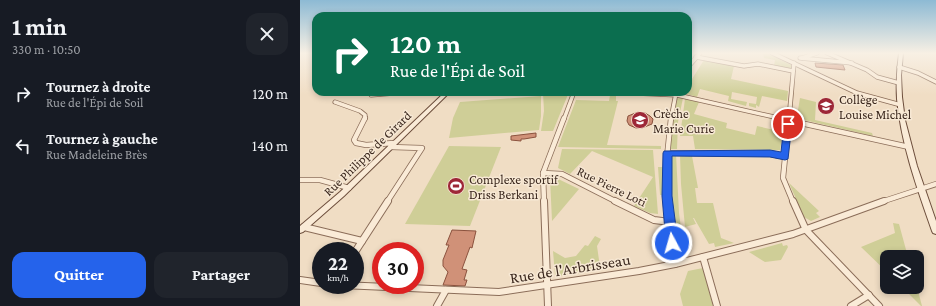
<!DOCTYPE html>
<html lang="fr">
<head>
<meta charset="utf-8">
<style>
	:root { --surface:#171b24; --page:#20242c; --text:#f1f3f6; --muted:#9ea1a6; --accent:#2563eb }
	body { margin:0; font-family:"Crimson Pro",serif; background:var(--page); color:var(--text); height:100vh; display:flex; flex-direction:column; font-size:15px; white-space:nowrap }
	* { box-sizing:border-box; margin:0 }
	p { font-size:13px; color:var(--muted) }
	.icon { flex:none; width:22px; height:22px; fill:none; stroke:currentColor; stroke-width:2; stroke-linecap:round; stroke-linejoin:round }
	.map { position:relative; flex:1; overflow:hidden }
	.details { display:flex; flex-direction:column; background:var(--surface); width:300px }
	.details>* { flex:none }
	.top-card { position:absolute; left:12px; top:12px; width:380px; height:84px; border-radius:12px; box-shadow:0 2px 6px #0003; background:#0b6e4f; color:#fff; overflow:hidden }
	.fabs { position:absolute; left:580px; top:250px; display:grid; gap:8px }
	.fabs a { display:grid; place-items:center; width:44px; height:44px; border-radius:8px; background:var(--surface); box-shadow:0 2px 6px #0003; font-size:20px }
	.speed { position:absolute; left:12px; top:242px; display:flex; gap:8px; font-size:20px; font-weight:700; text-align:center }
	.speed>* { display:grid; place-content:center; width:52px; height:52px; border-radius:50%; background:var(--surface); box-shadow:0 2px 6px #0003; line-height:1 }
	.speed small { font-size:10px; font-weight:400 }
	.speed .limit { border:6px solid #d22; background:#fff; color:#111 }
	.pin { position:absolute; display:grid; place-items:center; width:34px; height:34px; color:#fff; margin:-17px; border:2px solid #fff; border-radius:50%; box-shadow:0 1px 4px #0007 }
	.me { position:absolute; width:44px; margin:-22px; rotate:354deg; stroke-linejoin:round; filter:drop-shadow(0 0 3px #0008) }
	.turn { display:flex; align-items:center; gap:14px; height:84px; padding:0 12px; font-size:18px }
	.turn .icon { width:52px; height:52px; stroke-width:2.5 }
	.turn b { display:block; font-size:28px; line-height:34px }
	.round { display:grid; place-items:center; flex:none; width:42px; height:42px; border-radius:12px; background:var(--page) }
	.overview { display:flex; align-items:center; justify-content:space-between; height:68px; padding:0 12px }
	h1 { font-size:24px; font-weight:700; line-height:30px }
	.primary-button { display:flex; gap:8px; margin-top:auto; padding:8px 12px }
	.primary-button a { flex:1; height:46px; border-radius:12px; background:var(--accent); color:#fff; font-size:16px; font-weight:700; line-height:46px; text-align:center }
	.primary-button a+a { background:var(--page); color:var(--text) }
	ul { padding:0; list-style:none }
	li { display:flex; align-items:center; gap:12px; height:52px; padding:0 12px }
	li div { flex:1 }
	li b { display:block; font-size:15px }
	li em { font-style:normal }
	main { display:flex; flex:1; min-height:0 }
	.map>svg:first-child { display:block }
</style>
</head>
<body>
<main>
<section class="details">
<div class="overview"><div><h1>1 min</h1><p>330 m · 10:50</p></div><a class="round"><svg class="icon" aria-label="close" viewBox="0 0 24 24"><path d="M6 6l12 12M18 6L6 18"/></svg></a></div>
<ul>
<li><svg class="icon" aria-label="right" viewBox="0 0 24 24"><path d="M7 20v-9h11M14 6l5 5-5 5"/></svg><div><b>Tournez à droite</b><p>Rue de l'Épi de Soil</p></div><em>120 m</em></li>
<li><svg class="icon" aria-label="left" viewBox="0 0 24 24"><path d="M17 20v-9H6M10 6l-5 5 5 5"/></svg><div><b>Tournez à gauche</b><p>Rue Madeleine Brès</p></div><em>140 m</em></li>
</ul>
<div class="primary-button"><a>Quitter</a><a>Partager</a></div>
</section>
<div class="map">
<svg width="636" height="306" viewBox="0 0 636 306">
	<rect width="100%" height="100%" fill="#f0ddc4"/>
	<g fill="#cfce97">
		<path d="M 463,53 L 467,53 L 491,65 L 491,68 L 474,66 L 475,60 L 464,58 Z"/>
		<path d="M 404,60 L 434,66 L 431,79 L 488,91 L 487,101 L 462,96 L 459,107 L 456,105 L 456,108 L 449,106 L 449,103 L 456,104 L 457,97 L 432,92 L 431,99 L 447,102 L 446,106 L 428,101 L 429,96 L 400,89 L 397,97 L 387,94 L 392,79 Z"/>
		<path d="M 269,92 L 253,131 L 241,131 L 244,111 L 243,93 Z"/>
		<path d="M 310,95 L 316,95 L 316,101 L 318,101 L 307,145 L 361,146 L 361,149 L 258,147 L 276,100 L 309,101 Z"/>
		<path d="M 241,96 L 241,116 L 239,130 L 149,138 L 153,118 L 160,102 Z"/>
		<path d="M 380,97 L 383,98 L 378,122 L 377,149 L 370,149 L 372,126 L 377,99 Z"/>
		<path d="M 500,98 L 516,102 L 515,120 L 572,133 L 573,136 L 504,120 L 504,117 L 497,116 Z"/>
		<path d="M 385,99 L 399,102 L 394,114 L 427,123 L 426,128 L 455,135 L 457,126 L 483,132 L 480,150 L 395,149 L 393,136 L 380,136 Z"/>
		<path d="M 149,146 L 201,147 L 170,226 L 105,224 Z"/>
		<path d="M 262,149 L 353,150 L 358,214 L 350,213 L 334,206 L 353,177 L 292,151 L 270,174 L 258,168 Z"/>
		<path d="M 376,154 L 379,213 L 384,251 L 377,251 L 369,183 L 370,157 L 371,155 Z"/>
		<path d="M 380,155 L 392,156 L 398,188 L 395,188 L 397,203 L 413,203 L 421,238 L 434,243 L 415,247 L 414,243 L 409,244 L 394,218 L 393,218 L 396,224 L 385,227 L 381,184 Z"/>
		<path d="M 358,167 L 365,167 L 365,195 L 360,195 Z"/>
		<path d="M 250,178 L 256,178 L 279,189 L 252,221 Z"/>
		<path d="M 489,183 L 519,211 L 516,213 L 520,217 L 511,221 L 504,217 Z"/>
		<path d="M 593,223 L 599,224 L 608,257 L 587,257 L 587,272 L 561,247 L 595,233 Z"/>
		<path d="M 295,236 L 301,239 L 297,246 L 300,267 L 281,270 L 281,273 L 258,276 L 255,275 L 253,251 L 265,258 L 276,256 L 285,245 L 288,246 Z"/>
		<path d="M 482,243 L 483,246 L 487,245 L 488,247 L 481,260 L 465,262 L 449,252 Z"/>
		<path d="M 403,268 L 413,306 L 383,306 L 380,294 L 388,271 Z"/>
		<path d="M 602,287 L 617,287 L 622,306 L 621,306 Z"/>
	</g>
	<g fill="#d09178" stroke="#8b523e">
		<path d="M 515,63 L 543,65 L 545,70 L 516,67 Z"/>
		<path d="M 338,112 L 345,113 L 350,116 L 353,119 L 352,124 L 342,128 L 336,128 L 329,125 L 327,121 L 328,116 Z"/>
		<path d="M 236,133 L 236,137 L 224,139 L 221,139 L 221,141 L 211,140 L 211,136 Z"/>
		<path d="M 152,230 L 176,231 L 172,248 L 170,247 L 162,269 L 167,270 L 164,280 L 167,280 L 165,286 L 143,285 L 148,272 L 143,266 L 143,260 L 149,245 L 146,245 Z"/>
	</g>
	<g fill="none" stroke-linecap="round" stroke-linejoin="round">
		<g stroke="#8b6d59" stroke-width="5">
			<g id="street-far2">
				<path d="M 472,53 L 557,93 L 601,105"/>
				<path d="M 527,53 L 567,70 L 577,77 L 599,83"/>
				<path d="M 396,57 L 444,66 L 458,64 L 493,71"/>
				<path d="M 500,58 L 552,63"/>
				<path d="M 502,58 L 517,53"/>
				<path d="M 388,67 L 400,53"/>
				<path d="M 599,67 L 618,73 L 636,82"/>
				<path d="M 310,92 L 377,95 L 483,119"/>
				<path d="M 71,95 L 108,92"/>
				<path d="M 35,102 L 60,111 L 65,115 L 65,119"/>
				<path d="M 264,119 L 274,92"/>
				<path d="M 371,119 L 376,93"/>
				<path d="M 489,119 L 494,63"/>
			</g>
		</g>
		<g stroke="#8b6d59" stroke-width="6">
			<g id="street-far1">
				<path d="M 65,118 L 54,140 L 56,143 L 66,145 L 94,143"/>
				<path d="M 478,118 L 609,147"/>
				<path d="M 489,118 L 483,178 L 493,202"/>
				<path d="M 367,153 L 470,154 L 485,157"/>
				<path d="M 243,173 L 262,174 L 317,202"/>
				<path d="M 0,180 L 20,180 L 49,188"/>
				<path d="M 87,202 L 122,148 L 90,147"/>
				<path d="M 244,202 L 243,173 L 264,118"/>
				<path d="M 368,202 L 367,157 L 371,118"/>
				<path d="M 581,202 L 636,184"/>
			</g>
		</g>
		<g stroke="#8b6d59" stroke-width="8">
			<g id="street">
				<path d="M 244,201 L 248,306"/>
				<path d="M 315,201 L 354,220 L 370,222"/>
				<path d="M 367,201 L 375,264"/>
				<path d="M 493,201 L 506,230 L 579,306"/>
				<path d="M 4,227 L 62,241"/>
				<path d="M 55,252 L 88,201"/>
				<path d="M 403,257 L 417,306"/>
				<path d="M 0,280 L 21,283"/>
				<path d="M 42,285 L 199,292 L 339,271 L 375,264 L 493,234 L 584,201"/>
				<path d="M 137,306 L 146,290"/>
				<path d="M 551,306 L 569,295"/>
			</g>
		</g>
		<g stroke="#6d4e3c" stroke-width="2">
			<g id="secondary">
				<path d="M 599,53 L 603,53 L 601,75 L 602,97 L 605,120 L 617,166 L 636,221 L 636,234 L 633,233 L 632,231 C 617,188 601,144 597,99 C 596,83 597,68 599,53 Z"/>
				<path d="M 145,92 L 150,92 L 44,196 L 3,232 L 0,233 L 0,226 L 40,192 Z"/>
			</g>
		</g>
		<use href="#street-far2" stroke="#faebd7" stroke-width="3.5"/>
		<use href="#street-far1" stroke="#faebd7" stroke-width="4.5"/>
		<use href="#street" stroke="#faebd7" stroke-width="6"/>
		<use href="#secondary" fill="#faebd7" fill-rule="evenodd"/>
	</g>
	<linearGradient id="sky" x2="0" y2="1"><stop stop-color="#8dbad4"/><stop offset="0.56" stop-color="#f8f0e4"/><stop offset="1" stop-color="#f8f0e4" stop-opacity="0"/></linearGradient>
	<rect width="636" height="95" fill="url(#sky)"/>
	<path fill="#2563eb" stroke="#184099" d="M 488,121 L 492,124 L 488,159 L 485,160 L 470,157 L 372,156 L 372,196 L 378,243 L 376,246 L 372,248 L 368,246 L 366,243 L 362,196 L 363,153 L 364,151 L 470,150 L 481,152 L 484,124 Z"/>
	<defs>
		<g id="school-disc" transform="scale(0.9)"><circle r="9.5" fill="#9d2737" stroke="#f7e8d4"/><path d="M0-5L7-2L0 1L-7-2ZM-4 1L0 2.5L4 1V4Q0 6-4 4Z" fill="#fff"/></g>
		<g id="stadium-disc" transform="scale(0.9)"><circle r="9.5" fill="#9d2737" stroke="#f7e8d4"/><path d="M0-5a6.5 5 0 1 0 0 10a6.5 5 0 1 0 0-10ZM-3.5-1.8h7v3.6h-7Z" fill="#fff"/></g>
	</defs>
	<g fill-rule="evenodd">
		<use href="#school-disc" x="526" y="106"/>
		<use href="#school-disc" x="340" y="120"/>
		<use href="#stadium-disc" x="156" y="186"/>
	</g>
	<g text-anchor="middle" stroke-width="3" stroke-linejoin="round" paint-order="stroke">
		<g font-size="13" fill="#3b281e" stroke="#f7e8d4" text-anchor="start">
			<text x="539" y="104">Collège<tspan x="539" dy="15">Louise Michel</tspan></text>
			<text x="353" y="118">Crèche<tspan x="353" dy="15">Marie Curie</tspan></text>
			<text x="169" y="184">Complexe sportif<tspan x="169" dy="15">Driss Berkani</tspan></text>
		</g>
		<g font-size="13" fill="#3b281e" stroke="#f7e8d4">
			<text transform="translate(67 153) rotate(-44)" y="5">Rue Philippe de Girard</text>
			<text transform="translate(312 186) rotate(26)" y="5">Rue Pierre Loti</text>
		</g>
		<g font-size="16" fill="#3b281e" stroke="#f7e8d4">
			<text transform="translate(270 268) rotate(-9)" y="6">Rue de l'Arbrisseau</text>
		</g>
	</g>
</svg>
<div class="fabs">
<a><svg class="icon" aria-label="layers" viewBox="0 0 24 24"><path d="M12 4l9 5-9 5-9-5zM3 14l9 5 9-5"/></svg></a>
</div>
<div class="speed"><div>22<small>km/h</small></div><div class="limit">30</div></div>
<div class="pin" style="left:488px;top:124px;background:#d93025"><svg class="icon" aria-label="arrive" viewBox="0 0 24 24"><path d="M6 21V4h12l-3 4 3 4H6"/></svg></div>
<svg class="me" style="left:372px;top:243px" viewBox="-20 -20 40 40"><circle r="17" fill="#2563eb" stroke="#fff" stroke-width="3"/><path d="M0-11L8 9 0 5-8 9z" fill="#fff"/></svg>
<div class="top-card">
<div class="turn"><svg class="icon" aria-label="right" viewBox="0 0 24 24"><path d="M7 20v-9h11M14 6l5 5-5 5"/></svg><div><b>120 m</b>Rue de l'Épi de Soil</div></div>
</div>
</div>
</main>
</body>
</html>
